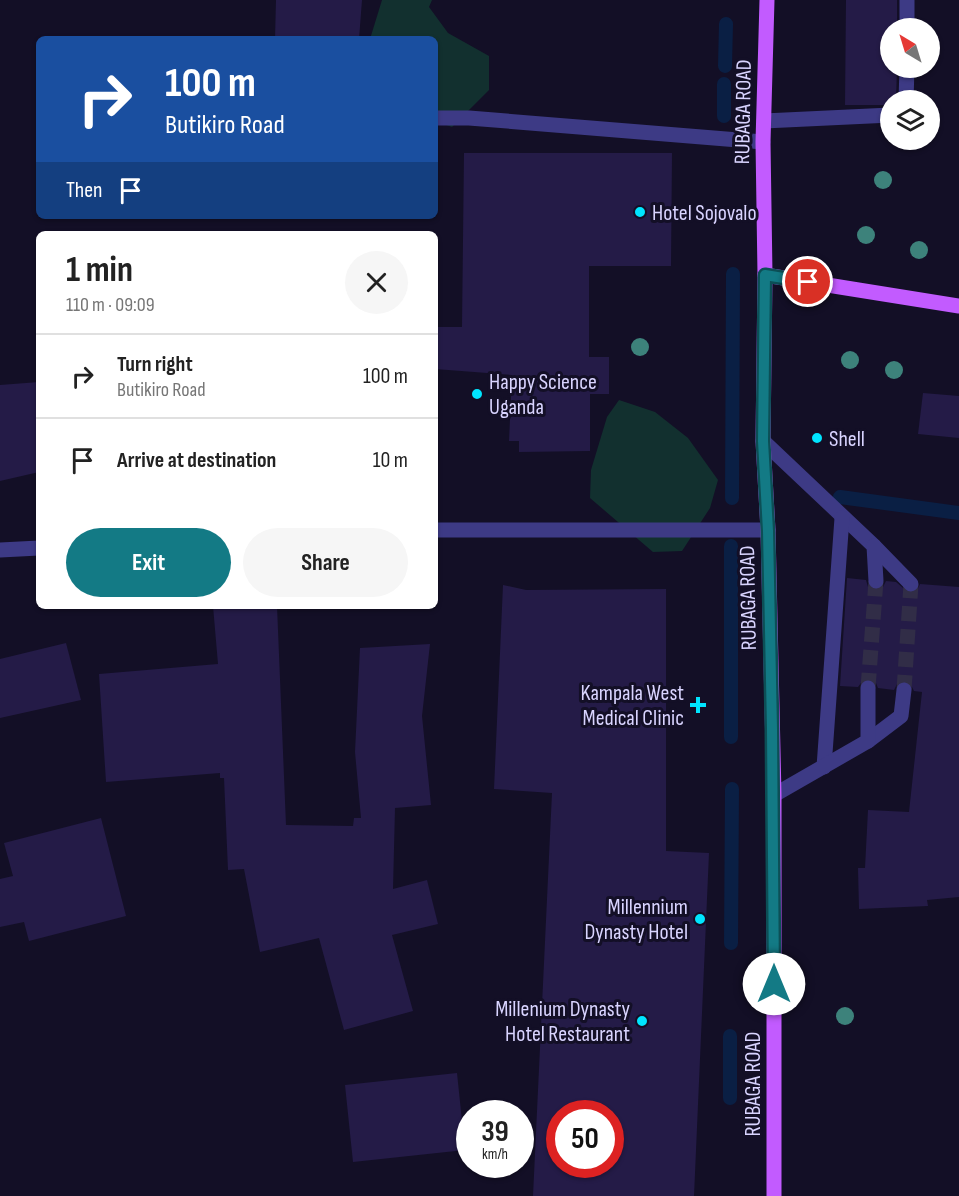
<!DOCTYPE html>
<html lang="en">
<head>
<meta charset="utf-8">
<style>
	:root { --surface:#fff; --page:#f6f6f6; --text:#222; --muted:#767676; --line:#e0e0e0; --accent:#137a85 }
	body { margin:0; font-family:"Sofia Sans Condensed",sans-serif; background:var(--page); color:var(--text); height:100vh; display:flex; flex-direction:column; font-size:22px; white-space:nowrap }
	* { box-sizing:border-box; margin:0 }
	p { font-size:20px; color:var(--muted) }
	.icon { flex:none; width:33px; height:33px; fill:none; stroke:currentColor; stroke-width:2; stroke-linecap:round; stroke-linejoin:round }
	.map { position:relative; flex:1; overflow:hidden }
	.drawer { position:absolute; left:36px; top:231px; width:402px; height:378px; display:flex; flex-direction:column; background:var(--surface); border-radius:9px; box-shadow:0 2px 4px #0004 }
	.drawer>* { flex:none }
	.banner { position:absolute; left:36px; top:36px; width:402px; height:183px; border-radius:9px; box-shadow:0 2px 4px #0004; background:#1a4fa0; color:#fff; overflow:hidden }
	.needle { width:39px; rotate:322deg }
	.tools { position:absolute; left:880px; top:18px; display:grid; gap:12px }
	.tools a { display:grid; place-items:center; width:60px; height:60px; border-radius:50%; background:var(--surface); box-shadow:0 2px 4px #0004; font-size:30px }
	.speed { position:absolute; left:456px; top:1100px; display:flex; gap:12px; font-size:30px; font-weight:700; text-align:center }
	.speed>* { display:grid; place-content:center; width:78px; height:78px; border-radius:50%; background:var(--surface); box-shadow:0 2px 4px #0004; line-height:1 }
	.speed small { font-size:15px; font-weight:400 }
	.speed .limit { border:9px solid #d22; background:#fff; color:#111 }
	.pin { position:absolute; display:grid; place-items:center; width:51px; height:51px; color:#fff; margin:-26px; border:3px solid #fff; border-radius:50%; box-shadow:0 2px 6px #0007 }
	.me { position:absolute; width:66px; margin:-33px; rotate:0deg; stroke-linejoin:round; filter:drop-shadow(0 0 4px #0008) }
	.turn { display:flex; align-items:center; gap:21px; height:126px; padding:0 30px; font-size:27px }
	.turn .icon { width:78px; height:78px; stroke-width:2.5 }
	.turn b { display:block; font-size:42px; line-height:51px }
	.then { display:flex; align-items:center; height:57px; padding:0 30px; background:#0003; gap:12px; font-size:22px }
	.round { display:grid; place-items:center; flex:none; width:63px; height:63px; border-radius:32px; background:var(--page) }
	.headline { display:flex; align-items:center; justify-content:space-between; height:102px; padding:0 30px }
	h1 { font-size:36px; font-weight:700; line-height:45px }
	.primary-button { display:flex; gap:12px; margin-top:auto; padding:12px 30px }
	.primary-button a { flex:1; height:69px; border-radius:36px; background:var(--accent); color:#fff; font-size:24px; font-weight:700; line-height:69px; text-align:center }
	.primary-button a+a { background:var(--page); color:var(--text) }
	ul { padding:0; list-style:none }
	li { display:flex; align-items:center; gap:18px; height:84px; padding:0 30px; border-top:2px solid var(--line) }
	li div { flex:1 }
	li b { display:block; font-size:22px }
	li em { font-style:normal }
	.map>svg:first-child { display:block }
</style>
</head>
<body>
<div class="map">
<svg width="959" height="1196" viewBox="0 0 959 1196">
	<rect width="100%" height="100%" fill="#130f26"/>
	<g fill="#12302f">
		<path d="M 382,0 L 432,0 L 429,7 L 448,33 L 489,56 L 489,90 L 452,127 L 435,121 L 435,39 L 370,39 Z"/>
		<path d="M 619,400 L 655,412 L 688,438 L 718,480 L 710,508 L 682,551 L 653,552 L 590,498 L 591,470 L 607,417 Z"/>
	</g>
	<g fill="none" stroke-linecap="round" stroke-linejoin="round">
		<g stroke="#0a1f44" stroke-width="14">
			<path d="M 725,66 L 726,24"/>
			<path d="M 724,84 L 724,116"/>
			<path d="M 840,497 L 959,513"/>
			<path d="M 732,498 L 733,274"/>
			<path d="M 731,546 L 731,737"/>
			<path d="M 731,943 L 732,789"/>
			<path d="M 730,1098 L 730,1036"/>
		</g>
	</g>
	<g fill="#241b47" fill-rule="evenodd">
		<path d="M 276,0 L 362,0 L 359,39 L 275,39 Z"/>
		<path d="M 846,0 L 897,0 L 897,28 L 891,28 L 891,68 L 897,68 L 896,100 L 891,100 L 891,105 L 845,105 Z"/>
		<path d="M 464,153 L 672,153 L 671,266 L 589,266 L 589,357 L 609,357 L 609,394 L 590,394 L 590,451 L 519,452 L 519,441 L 509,441 L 512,375 L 435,369 L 435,327 L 462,327 Z"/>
		<path d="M 39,382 L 39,472 L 0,481 L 0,385 Z"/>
		<path d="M 923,393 L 959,396 L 959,438 L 918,434 Z"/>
		<path d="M 847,578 L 866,580 L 868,587 L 876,591 L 882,589 L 886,581 L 896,582 L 909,593 L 917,591 L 920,584 L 959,587 L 959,897 L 927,900 L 928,906 L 859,909 L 858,868 L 865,868 L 868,810 L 909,812 L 922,692 L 914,691 L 910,683 L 905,680 L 897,684 L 894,690 L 878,688 L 876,683 L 869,678 L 863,680 L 858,687 L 840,686 Z"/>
		<path d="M 503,585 L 526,590 L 666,589 L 666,851 L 709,853 L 694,1196 L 533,1196 L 552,793 L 494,789 ZM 560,1113 L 610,1113 L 610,1164 L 560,1164 Z"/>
		<path d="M 213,606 L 277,606 L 286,825 L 353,826 L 354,818 L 361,818 L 355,752 L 360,648 L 430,644 L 422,716 L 431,805 L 395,808 L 393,889 L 427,880 L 438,924 L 392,935 L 413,1011 L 344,1030 L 319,938 L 260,952 L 244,869 L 228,870 L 224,778 L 220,778 L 220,773 L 106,782 L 99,674 L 218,664 Z"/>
		<path d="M 66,643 L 81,700 L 0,718 L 0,659 Z"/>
		<path d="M 101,818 L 126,916 L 29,941 L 24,922 L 0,927 L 0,879 L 13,876 L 4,843 Z"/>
		<path d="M 457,1073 L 465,1150 L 353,1162 L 345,1085 Z"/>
	</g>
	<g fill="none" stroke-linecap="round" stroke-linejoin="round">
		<g stroke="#312d47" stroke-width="15" stroke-dasharray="15 8" stroke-linecap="butt">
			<path d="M 868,688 L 876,581"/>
			<path d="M 904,690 L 911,584"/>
		</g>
		<g stroke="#3d3a85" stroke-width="15">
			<path d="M 907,28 L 907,0"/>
			<path d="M 906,100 L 907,68"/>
			<path d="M 435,118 L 469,118 L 763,142"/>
			<path d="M 764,121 L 891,115"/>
			<path d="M 763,441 L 874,546 L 876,581"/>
			<path d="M 435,530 L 768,530"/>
			<path d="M 874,546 L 911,584"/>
			<path d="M 0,550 L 39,548"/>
			<path d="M 868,741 L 901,716 L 904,690"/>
			<path d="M 824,767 L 842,518"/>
			<path d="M 774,795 L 868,741 L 868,688"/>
		</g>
		<g stroke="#c25bff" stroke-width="15">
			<path d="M 767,0 L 763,142 L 765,275 L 763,441 L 768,530 L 774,795 L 774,1196"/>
			<path d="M 765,275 L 959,306"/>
		</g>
	</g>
	<g fill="#3d827b">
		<circle cx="883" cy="180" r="9"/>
		<circle cx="866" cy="235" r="9"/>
		<circle cx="919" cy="250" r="9"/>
		<circle cx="640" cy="347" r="9"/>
		<circle cx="850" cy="360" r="9"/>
		<circle cx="894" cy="370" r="9"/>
		<circle cx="845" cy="1016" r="9"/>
	</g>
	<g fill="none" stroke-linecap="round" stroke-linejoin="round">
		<g stroke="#0c4f56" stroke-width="15">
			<path id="route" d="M 774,984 L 772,729 L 768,531 L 763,441 L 765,275 L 808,282"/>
		</g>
		<use href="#route" stroke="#137a85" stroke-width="10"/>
	</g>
	<g fill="#00e5ff" stroke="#130f26" stroke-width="2">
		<circle cx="640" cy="212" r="6"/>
		<circle cx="477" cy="394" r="6"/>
		<circle cx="817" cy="438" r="6"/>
		<path d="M695 696h6v6h6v6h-6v6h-6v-6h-6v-6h6z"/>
		<circle cx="700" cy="919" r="6"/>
		<circle cx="642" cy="1021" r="6"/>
	</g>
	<g text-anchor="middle" stroke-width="6" stroke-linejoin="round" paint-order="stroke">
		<g font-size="22" fill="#d9d4ff" stroke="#130f26">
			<text transform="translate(742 112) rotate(-89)" y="8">RUBAGA ROAD</text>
			<text transform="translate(747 598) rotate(-91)" y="8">RUBAGA ROAD</text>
			<text transform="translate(752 1084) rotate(-90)" y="8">RUBAGA ROAD</text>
		</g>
		<g font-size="22" fill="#d9d4ff" stroke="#130f26" text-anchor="start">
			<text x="652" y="220">Hotel Sojovalo</text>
			<text x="489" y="389">Happy Science<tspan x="489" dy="25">Uganda</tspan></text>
			<text x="829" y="446">Shell</text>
			<text x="684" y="700" text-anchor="end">Kampala West<tspan x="684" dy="25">Medical Clinic</tspan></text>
			<text x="688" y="914" text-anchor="end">Millennium<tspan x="688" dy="25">Dynasty Hotel</tspan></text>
			<text x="630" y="1016" text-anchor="end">Millenium Dynasty<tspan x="630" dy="25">Hotel Restaurant</tspan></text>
		</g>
	</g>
</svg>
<div class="tools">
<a><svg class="needle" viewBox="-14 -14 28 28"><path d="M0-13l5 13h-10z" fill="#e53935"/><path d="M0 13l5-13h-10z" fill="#767676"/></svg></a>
<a><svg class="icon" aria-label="layers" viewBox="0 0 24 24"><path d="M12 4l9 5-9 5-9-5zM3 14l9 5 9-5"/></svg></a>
</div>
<div class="speed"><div>39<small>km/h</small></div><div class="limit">50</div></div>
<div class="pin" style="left:808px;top:282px;background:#d93025"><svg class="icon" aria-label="arrive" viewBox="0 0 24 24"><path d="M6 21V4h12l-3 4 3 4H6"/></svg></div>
<svg class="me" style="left:774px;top:984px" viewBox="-20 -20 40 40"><circle r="19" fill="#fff"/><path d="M0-13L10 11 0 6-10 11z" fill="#137a85"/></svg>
<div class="banner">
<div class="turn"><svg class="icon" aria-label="right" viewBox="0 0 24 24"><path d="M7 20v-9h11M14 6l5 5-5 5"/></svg><div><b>100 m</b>Butikiro Road</div></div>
<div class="then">Then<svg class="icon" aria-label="arrive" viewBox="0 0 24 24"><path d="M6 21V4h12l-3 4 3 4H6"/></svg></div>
</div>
<section class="drawer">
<div class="headline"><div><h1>1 min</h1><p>110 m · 09:09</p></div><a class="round"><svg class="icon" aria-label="close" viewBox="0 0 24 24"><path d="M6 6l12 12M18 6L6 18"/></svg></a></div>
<ul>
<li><svg class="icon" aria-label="right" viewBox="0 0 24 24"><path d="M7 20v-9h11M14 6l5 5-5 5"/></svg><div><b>Turn right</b><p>Butikiro Road</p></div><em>100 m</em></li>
<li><svg class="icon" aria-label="arrive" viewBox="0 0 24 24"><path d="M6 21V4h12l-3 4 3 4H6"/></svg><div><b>Arrive at destination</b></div><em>10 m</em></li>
</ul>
<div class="primary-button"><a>Exit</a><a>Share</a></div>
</section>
</div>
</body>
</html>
